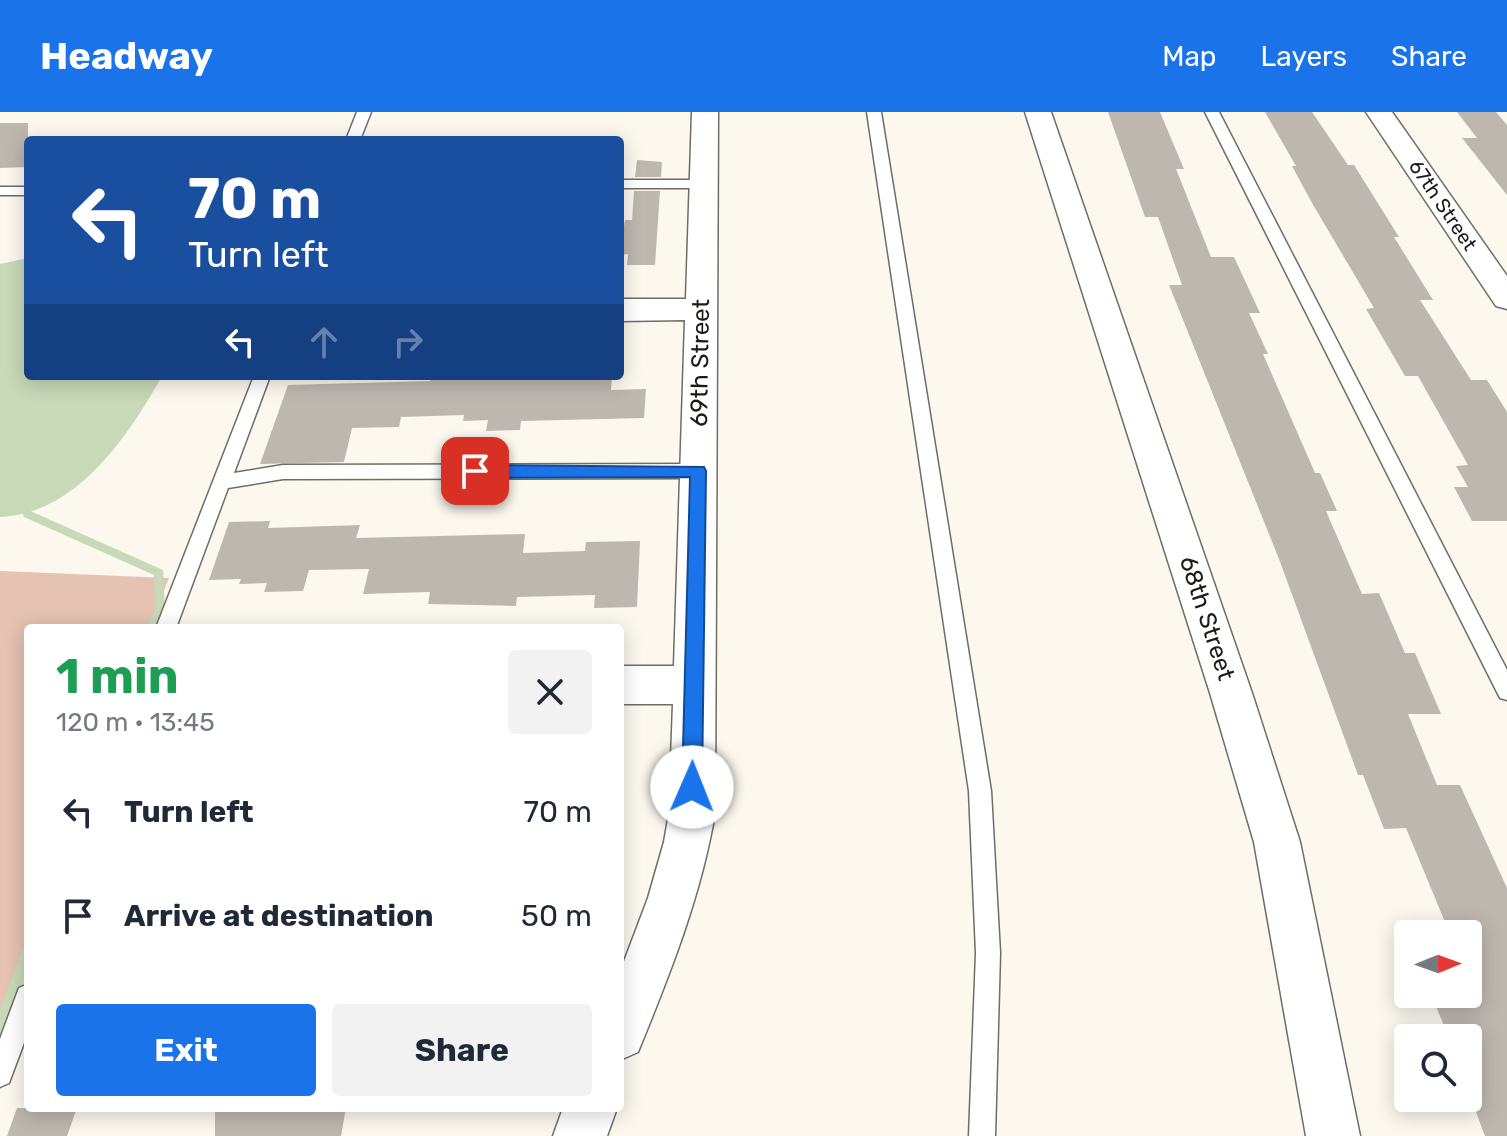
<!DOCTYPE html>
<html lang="en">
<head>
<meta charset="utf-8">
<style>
	:root { --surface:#fff; --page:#f2f2f3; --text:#1f2937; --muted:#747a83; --accent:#1a73e8 }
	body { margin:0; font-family:Rubik,sans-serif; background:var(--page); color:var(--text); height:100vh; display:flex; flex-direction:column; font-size:30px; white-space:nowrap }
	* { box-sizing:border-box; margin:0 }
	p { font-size:26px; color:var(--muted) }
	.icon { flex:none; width:44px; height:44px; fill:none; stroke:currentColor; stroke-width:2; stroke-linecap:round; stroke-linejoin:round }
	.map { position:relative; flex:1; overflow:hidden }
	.details { position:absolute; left:24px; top:512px; width:600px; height:488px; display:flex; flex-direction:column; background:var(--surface); border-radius:8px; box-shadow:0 4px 20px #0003 }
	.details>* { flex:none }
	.banner { position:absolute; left:24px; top:24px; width:600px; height:244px; border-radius:8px; box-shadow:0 4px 20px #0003; background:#1a4fa0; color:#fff; overflow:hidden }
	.needle { width:52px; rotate:89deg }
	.controls { position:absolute; left:1394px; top:808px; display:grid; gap:16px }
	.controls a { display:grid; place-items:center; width:88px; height:88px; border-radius:8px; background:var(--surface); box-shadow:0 4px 20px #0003; font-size:40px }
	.pin { position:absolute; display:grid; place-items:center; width:68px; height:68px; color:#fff; margin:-34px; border-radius:16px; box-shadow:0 4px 12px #0006 }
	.me { position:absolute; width:88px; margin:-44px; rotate:1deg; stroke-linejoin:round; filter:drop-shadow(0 0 6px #0008) }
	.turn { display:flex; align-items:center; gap:28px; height:168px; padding:0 32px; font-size:36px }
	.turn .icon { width:104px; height:104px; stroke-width:2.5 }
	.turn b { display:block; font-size:56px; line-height:68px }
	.lanes { display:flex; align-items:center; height:76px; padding:0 32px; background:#0003; justify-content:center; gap:40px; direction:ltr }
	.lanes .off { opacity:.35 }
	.round { display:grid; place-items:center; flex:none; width:84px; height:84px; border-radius:8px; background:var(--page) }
	.head { display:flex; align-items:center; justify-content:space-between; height:136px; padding:0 32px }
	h1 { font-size:48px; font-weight:700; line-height:60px; color:#1e9e55 }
	.cta { display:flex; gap:16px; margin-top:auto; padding:16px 32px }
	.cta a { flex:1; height:92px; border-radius:8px; background:var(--accent); color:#fff; font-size:32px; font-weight:700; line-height:92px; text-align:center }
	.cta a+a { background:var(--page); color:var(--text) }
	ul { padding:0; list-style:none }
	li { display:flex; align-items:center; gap:24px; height:104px; padding:0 32px }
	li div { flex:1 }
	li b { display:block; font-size:30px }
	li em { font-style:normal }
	header { display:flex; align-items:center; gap:48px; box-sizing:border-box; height:112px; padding:0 40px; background:var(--accent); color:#fff }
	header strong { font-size:38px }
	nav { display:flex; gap:44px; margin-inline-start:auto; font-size:28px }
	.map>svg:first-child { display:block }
</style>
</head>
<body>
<header>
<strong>Headway</strong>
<nav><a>Map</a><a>Layers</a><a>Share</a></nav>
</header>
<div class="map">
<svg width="1507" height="1024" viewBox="0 0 1507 1024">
	<rect width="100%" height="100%" fill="#fcf8ee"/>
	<path fill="#e5c2b2" d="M 0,459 L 169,466 L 149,516 L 28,516 L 28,828 L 0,899 Z"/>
	<path fill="#c7d9b7" d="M 28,146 L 28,264 L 162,264 C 128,325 76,402 0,405 L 0,152 Z"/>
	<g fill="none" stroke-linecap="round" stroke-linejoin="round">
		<g fill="#c7d9b7" fill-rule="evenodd">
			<path d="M 28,398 L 163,458 L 165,496 L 158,516 L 146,516 L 155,496 L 154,463 L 24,405 L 23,402 L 24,399 Z"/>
			<path d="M 28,835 L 28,860 L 5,920 L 0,922 L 0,897 L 23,837 Z"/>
		</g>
	</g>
	<g fill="#beb7b0">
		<path d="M 1108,0 L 1160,0 L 1184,57 L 1176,57 L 1211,145 L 1234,145 L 1260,201 L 1249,201 L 1268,242 L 1263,242 L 1315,361 L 1320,361 L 1337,399 L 1326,399 L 1362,482 L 1379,481 L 1405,541 L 1415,541 L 1441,602 L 1408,602 L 1437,673 L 1460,673 L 1507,776 L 1507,1024 L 1485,1024 L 1468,979 L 1468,926 L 1449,926 L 1431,882 L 1468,882 L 1468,822 L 1450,822 L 1406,716 L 1384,717 L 1363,663 L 1358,663 L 1279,447 L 1169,173 L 1182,173 L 1158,105 L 1145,105 Z"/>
		<path d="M 1265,0 L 1312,0 L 1348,53 L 1354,53 L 1399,125 L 1394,125 L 1433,188 L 1420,188 L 1471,268 L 1487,268 L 1507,300 L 1507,409 L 1472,409 L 1454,375 L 1468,375 L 1456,354 L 1468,353 L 1418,264 L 1405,264 L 1366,197 L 1374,196 L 1312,91 L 1292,54 L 1296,54 Z"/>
		<path d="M 1457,0 L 1496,0 L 1507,13 L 1507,83 L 1462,26 L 1477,26 Z"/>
		<path d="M 0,11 L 28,11 L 28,55 L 0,56 Z"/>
		<path d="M 637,48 L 662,50 L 661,65 L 635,65 Z"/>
		<path d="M 634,79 L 660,79 L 655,153 L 627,153 L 628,142 L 620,143 L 620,114 L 624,114 L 625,108 L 632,108 Z"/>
		<path d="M 431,264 L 612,264 L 611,278 L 646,277 L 644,306 L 521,309 L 520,318 L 486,319 L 488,308 L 463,309 L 464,303 L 401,305 L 399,315 L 352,316 L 344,350 L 260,352 L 288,273 L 430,269 Z"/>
		<path d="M 270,409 L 268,416 L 360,413 L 356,426 L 525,422 L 523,441 L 585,439 L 586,430 L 640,429 L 637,495 L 594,496 L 595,483 L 517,485 L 516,494 L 428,492 L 430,480 L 363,482 L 369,457 L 309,458 L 303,479 L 264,480 L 267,471 L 239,472 L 241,467 L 209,468 L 229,410 Z"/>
		<path d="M 17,996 L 77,996 L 67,1024 L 7,1024 Z"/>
		<path d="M 346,996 L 341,1024 L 215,1024 L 215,999 Z"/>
	</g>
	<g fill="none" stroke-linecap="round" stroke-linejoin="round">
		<g stroke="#706d65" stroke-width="3">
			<g id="lane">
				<path d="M 357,0 L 371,0 L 360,28 L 346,28 Z"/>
				<path d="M 867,0 L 881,0 L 991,679 L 1000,841 L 995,1024 L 969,1024 L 976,841 L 969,679 Z"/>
				<path d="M 1205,0 L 1219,0 L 1507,558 L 1507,588 L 1500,586 Z"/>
				<path d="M 620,68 L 704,68 L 711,72 L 704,76 L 620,76 Z"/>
				<rect x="0" y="75" width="28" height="8"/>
				<path d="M 254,264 L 270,264 L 234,361 L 283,353 L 698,352 L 707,359 L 698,366 L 283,367 L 228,376 L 176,516 L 156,516 Z"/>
				<path d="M 28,872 L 28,920 L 9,971 L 0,975 L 0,927 L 19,876 Z"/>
			</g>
		</g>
		<g stroke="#706d65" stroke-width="3">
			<g id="street">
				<path d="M 692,0 L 718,0 L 715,701 C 701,784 670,862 638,940 L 620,948 L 620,860 L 648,786 L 664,730 L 669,701 L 673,592 L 620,592 L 620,554 L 674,554 L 685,208 L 620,209 L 620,187 L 686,187 Z"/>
				<path d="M 1025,0 L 1051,0 L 1252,581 L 1300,730 L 1360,1024 L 1306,1024 L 1254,730 L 1210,581 Z"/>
				<path d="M 1366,0 L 1392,0 L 1507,164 L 1507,197 L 1496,194 Z"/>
				<path d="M 563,996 L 617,996 L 607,1024 L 553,1024 Z"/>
			</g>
		</g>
		<use href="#lane" fill="#fff" fill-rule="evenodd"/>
		<use href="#street" fill="#fff" fill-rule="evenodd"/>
	</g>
	<path fill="#1a73e8" stroke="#114b97" stroke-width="2" d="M 475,353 L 704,355 L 706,359 L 702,675 L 699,682 L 692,685 L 685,682 L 682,675 L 690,365 L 475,366 L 467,359 Z"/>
	<g text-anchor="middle" stroke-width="6" stroke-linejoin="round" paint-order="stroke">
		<g font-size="20" fill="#1c1b18" stroke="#fff">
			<text transform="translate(1443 93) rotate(56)" y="7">67th Street</text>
		</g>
		<g font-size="24" fill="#1c1b18" stroke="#fff">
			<text transform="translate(700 251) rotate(-89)" y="8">69th Street</text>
			<text transform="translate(1207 506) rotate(72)" y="8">68th Street</text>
		</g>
	</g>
</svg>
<div class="controls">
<a><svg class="needle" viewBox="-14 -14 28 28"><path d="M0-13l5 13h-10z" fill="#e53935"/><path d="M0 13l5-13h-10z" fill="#747a83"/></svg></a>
<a><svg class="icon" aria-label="search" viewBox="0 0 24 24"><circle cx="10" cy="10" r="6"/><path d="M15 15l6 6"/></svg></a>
</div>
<div class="pin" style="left:475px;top:359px;background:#d93025"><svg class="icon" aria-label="arrive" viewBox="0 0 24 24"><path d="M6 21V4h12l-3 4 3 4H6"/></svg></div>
<svg class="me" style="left:692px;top:675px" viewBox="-20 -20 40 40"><circle r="19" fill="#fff"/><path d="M0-13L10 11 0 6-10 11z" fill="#1a73e8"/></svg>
<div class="banner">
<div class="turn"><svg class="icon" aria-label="left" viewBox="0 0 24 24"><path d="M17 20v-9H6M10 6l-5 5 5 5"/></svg><div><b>70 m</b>Turn left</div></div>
<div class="lanes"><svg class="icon" aria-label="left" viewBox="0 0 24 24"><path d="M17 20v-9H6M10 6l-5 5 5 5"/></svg><svg class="icon off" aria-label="ahead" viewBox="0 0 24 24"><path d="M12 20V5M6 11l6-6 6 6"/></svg><svg class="icon off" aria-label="right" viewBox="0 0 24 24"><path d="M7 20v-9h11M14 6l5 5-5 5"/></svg></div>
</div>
<section class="details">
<div class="head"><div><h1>1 min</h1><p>120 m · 13:45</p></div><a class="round"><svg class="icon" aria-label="close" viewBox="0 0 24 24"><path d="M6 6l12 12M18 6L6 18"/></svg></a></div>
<ul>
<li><svg class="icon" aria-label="left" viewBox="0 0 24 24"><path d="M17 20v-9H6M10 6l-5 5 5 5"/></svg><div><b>Turn left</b></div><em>70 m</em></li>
<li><svg class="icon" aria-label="arrive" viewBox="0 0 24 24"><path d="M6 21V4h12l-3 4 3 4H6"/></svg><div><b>Arrive at destination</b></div><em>50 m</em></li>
</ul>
<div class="cta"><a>Exit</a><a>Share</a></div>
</section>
</div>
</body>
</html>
